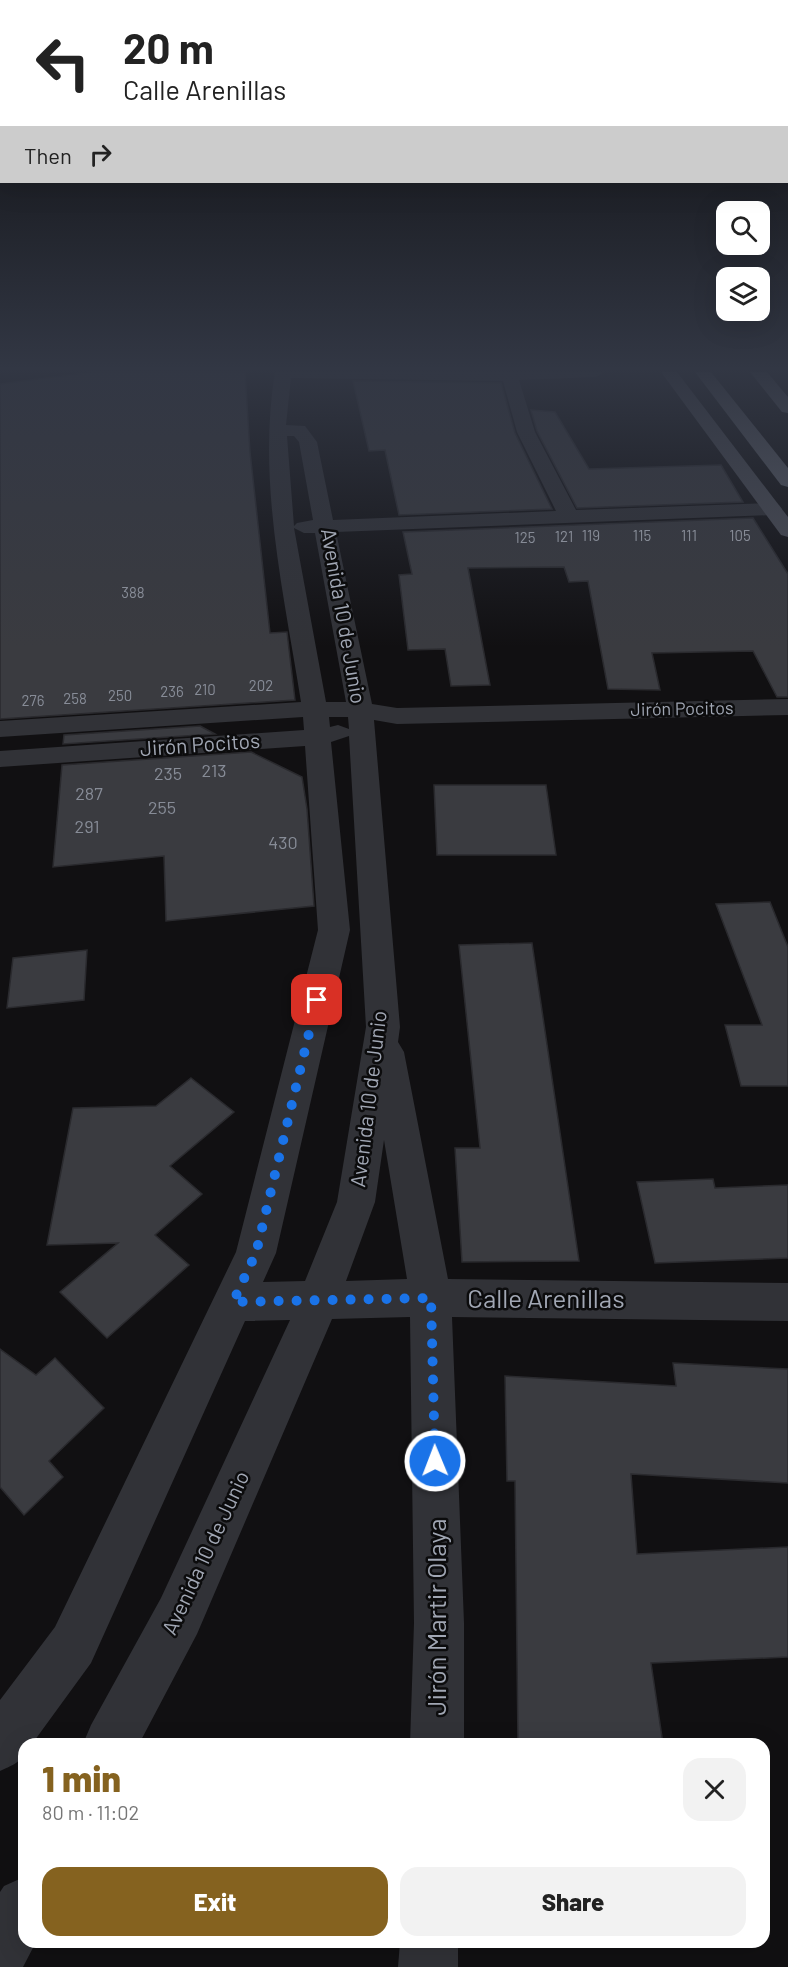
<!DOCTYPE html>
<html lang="en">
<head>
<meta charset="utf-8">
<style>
	:root { --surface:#fff; --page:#f2f2f2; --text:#222; --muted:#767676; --accent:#85621f }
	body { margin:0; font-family:Barlow,sans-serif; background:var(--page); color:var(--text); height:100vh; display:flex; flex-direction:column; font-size:22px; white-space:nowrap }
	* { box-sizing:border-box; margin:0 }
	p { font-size:20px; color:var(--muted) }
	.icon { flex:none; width:33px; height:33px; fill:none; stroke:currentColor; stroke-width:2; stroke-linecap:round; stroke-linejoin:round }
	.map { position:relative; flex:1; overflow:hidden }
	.sheet { position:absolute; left:18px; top:1738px; width:752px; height:210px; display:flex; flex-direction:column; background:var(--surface); border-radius:18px; box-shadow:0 6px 24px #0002 }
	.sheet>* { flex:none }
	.hud { position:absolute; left:0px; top:0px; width:789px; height:183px; box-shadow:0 6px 24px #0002; background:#fff; color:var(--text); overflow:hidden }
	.controls { position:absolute; left:716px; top:201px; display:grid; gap:12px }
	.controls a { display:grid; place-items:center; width:54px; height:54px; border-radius:12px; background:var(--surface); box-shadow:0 6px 24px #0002; font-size:30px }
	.pin { position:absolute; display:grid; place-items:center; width:51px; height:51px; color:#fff; margin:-26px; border-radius:12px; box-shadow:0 3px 9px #0006 }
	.me { position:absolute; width:66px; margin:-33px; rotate:359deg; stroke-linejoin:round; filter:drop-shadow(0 0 4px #0008) }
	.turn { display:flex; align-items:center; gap:21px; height:126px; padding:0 24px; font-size:27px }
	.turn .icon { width:78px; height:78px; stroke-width:2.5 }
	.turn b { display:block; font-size:42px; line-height:51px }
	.then { display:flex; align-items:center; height:57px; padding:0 24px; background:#0003; gap:12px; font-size:22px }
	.round { display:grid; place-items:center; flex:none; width:63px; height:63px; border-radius:18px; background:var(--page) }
	.headline { display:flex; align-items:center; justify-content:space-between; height:102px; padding:0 24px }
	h1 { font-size:36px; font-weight:800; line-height:45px; color:var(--accent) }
	.button { display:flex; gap:12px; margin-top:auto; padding:12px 24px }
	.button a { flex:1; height:69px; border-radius:18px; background:var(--accent); color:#fff; font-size:24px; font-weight:800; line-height:69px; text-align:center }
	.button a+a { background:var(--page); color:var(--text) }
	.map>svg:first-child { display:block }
</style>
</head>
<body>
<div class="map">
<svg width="788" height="1967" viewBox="0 0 788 1967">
	<rect width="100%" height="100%" fill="#111012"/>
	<g fill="#3a3b40" stroke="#2a2a2e" stroke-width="1.5">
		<path d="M 92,372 L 245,372 L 250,452 L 270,633 L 287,632 L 295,700 L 0,719 L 0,384 Z"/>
		<path d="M 353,381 L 501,383 L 515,433 L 552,509 L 399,515 L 385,450 L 369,451 Z"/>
		<path d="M 531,410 L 555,412 L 589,469 L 721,465 L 743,502 L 577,508 L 537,431 Z"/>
		<path d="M 753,518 L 788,574 L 788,697 L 777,697 L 753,651 L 652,653 L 660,690 L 608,689 L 588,581 L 569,582 L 564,567 L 468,568 L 490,685 L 451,686 L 445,649 L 408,650 L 399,575 L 412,574 L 403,532 Z"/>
		<path d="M 200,726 L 215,734 L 63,744 L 64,735 Z"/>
		<path d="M 251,752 L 302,777 L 307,809 L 314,906 L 166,921 L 164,856 L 53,867 L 62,765 Z"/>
		<path d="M 434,785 L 546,785 L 556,855 L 437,855 Z"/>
		<path d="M 770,902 L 788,947 L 788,1086 L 741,1086 L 725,1025 L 762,1025 L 716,904 Z"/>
		<path d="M 532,943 L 579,1261 L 462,1262 L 455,1148 L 480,1148 L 459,945 Z"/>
		<path d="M 87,950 L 84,1000 L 7,1008 L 13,958 Z"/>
		<path d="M 191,1078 L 234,1112 L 170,1166 L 202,1194 L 155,1235 L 189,1265 L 107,1338 L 60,1292 L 118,1243 L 47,1245 L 73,1108 L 156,1106 Z"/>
		<path d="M 713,1179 L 715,1188 L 788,1185 L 788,1258 L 655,1263 L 637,1182 Z"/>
		<path d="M 0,1349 L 36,1375 L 55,1358 L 104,1408 L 49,1461 L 63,1477 L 24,1515 L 0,1487 Z"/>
		<path d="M 673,1363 L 788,1369 L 788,1483 L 631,1474 L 637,1554 L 788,1547 L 788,1657 L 651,1663 L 663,1744 L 518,1744 L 515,1481 L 507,1481 L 505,1376 L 676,1386 Z"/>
	</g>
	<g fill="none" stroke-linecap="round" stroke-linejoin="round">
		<g fill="#313237" fill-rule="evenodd">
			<path d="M 275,372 L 604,372 L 596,377 L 519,380 L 535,432 L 576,510 L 772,503 L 779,505 L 782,509 L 779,513 L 772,515 L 336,532 L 372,704 L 397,708 L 788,699 L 788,715 L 397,724 L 374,720 L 400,1027 L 398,1042 L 404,1052 L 448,1279 L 788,1283 L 788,1321 L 452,1317 L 464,1623 L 464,1744 L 410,1744 L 414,1623 L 410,1317 L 332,1319 L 197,1634 L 139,1744 L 83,1744 L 91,1725 L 161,1598 L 290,1320 L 245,1321 L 91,1663 L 32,1744 L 24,1744 C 24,1762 15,1764 0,1771 L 0,1700 L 55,1627 L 236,1252 L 318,930 L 305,746 L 0,767 L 0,751 L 304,730 L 303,717 L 0,737 L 0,721 L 301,702 C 284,594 257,481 275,372 ZM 291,378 L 503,381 L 517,432 L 556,511 L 333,520 L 317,442 L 305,426 L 286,425 ZM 287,436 L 294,436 L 299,442 L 313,520 L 297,523 L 294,526 ZM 294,528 L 304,533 L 315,533 L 346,702 L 326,702 ZM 329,717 L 348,717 L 349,729 L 338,725 L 330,727 ZM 349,736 L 366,1027 L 337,1202 L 305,1281 L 263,1282 L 276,1253 L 350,930 L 331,742 ZM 384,1140 L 407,1279 L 346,1281 L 375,1202 Z"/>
			<path d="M 24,1877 L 24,1942 L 36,1942 L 23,1967 L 0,1967 L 0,1892 L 4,1886 Z"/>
			<path d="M 400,1942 L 458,1942 L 458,1967 L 398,1967 Z"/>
		</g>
		<path fill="#4d4f57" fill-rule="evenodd" d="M 661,372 L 677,372 L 788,517 L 788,537 L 781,535 Z"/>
		<g fill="#5d6069" fill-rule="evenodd">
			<path d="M 695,372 L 711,372 L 788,468 L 788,487 L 781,485 Z"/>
			<path d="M 750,372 L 767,372 L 788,397 L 788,413 L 782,412 Z"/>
		</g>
	</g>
	<linearGradient id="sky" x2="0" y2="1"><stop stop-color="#09090a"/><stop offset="0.57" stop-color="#323744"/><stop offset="1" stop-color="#323744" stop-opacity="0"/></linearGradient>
	<rect width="788" height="647" fill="url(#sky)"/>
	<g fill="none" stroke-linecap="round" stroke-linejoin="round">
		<path stroke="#1a73e8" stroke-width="10" stroke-dasharray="0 18" d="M 317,1000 L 256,1253 L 233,1302 L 431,1298 L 435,1461"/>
	</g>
	<g text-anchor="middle" stroke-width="5" stroke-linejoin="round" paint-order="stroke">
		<g font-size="15" fill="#878c97">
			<text x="591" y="541">119</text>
			<text x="642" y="541">115</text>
			<text x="689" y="541">111</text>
			<text x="740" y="541">105</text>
			<text x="564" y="542">121</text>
			<text x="525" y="543">125</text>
			<text x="133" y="598">388</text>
			<text x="261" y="691">202</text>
			<text x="205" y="695">210</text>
			<text x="172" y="697">236</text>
			<text x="120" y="701">250</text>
			<text x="75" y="704">258</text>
			<text x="33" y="706">276</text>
		</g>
		<g font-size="18" fill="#a1a7b4" stroke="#0c0c0d">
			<text transform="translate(682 709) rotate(-1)" y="6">Jirón Pocitos</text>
		</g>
		<g font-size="18" fill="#878c97">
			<text x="214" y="777">213</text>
			<text x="168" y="780">235</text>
			<text x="89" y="800">287</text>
			<text x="162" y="814">255</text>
			<text x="87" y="833">291</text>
			<text x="283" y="849">430</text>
		</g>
		<g font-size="21" fill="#a1a7b4" stroke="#0c0c0d">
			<text transform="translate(343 616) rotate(80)" y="7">Avenida 10 de Junio</text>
			<text transform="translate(200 745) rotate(-4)" y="7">Jirón Pocitos</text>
			<text transform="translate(369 1099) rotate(-83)" y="7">Avenida 10 de Junio</text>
			<text transform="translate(206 1553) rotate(-65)" y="7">Avenida 10 de Junio</text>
		</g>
		<g font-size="26" fill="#a1a7b4" stroke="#0c0c0d">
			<text x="546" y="1308">Calle Arenillas</text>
			<text transform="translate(437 1617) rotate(-90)" y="9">Jirón Martir Olaya</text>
		</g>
	</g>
</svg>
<div class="controls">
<a><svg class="icon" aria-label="search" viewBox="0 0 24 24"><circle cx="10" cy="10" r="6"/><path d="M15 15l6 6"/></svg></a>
<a><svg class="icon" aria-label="layers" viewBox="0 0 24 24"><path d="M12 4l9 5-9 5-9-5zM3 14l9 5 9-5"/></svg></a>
</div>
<div class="pin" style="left:317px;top:1000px;background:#d93025"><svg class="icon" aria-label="arrive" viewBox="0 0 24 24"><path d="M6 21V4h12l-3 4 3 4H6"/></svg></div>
<svg class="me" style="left:435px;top:1461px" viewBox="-20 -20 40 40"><circle r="17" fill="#1a73e8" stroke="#fff" stroke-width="3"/><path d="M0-11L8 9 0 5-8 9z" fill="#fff"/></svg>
<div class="hud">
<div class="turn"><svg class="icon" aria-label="left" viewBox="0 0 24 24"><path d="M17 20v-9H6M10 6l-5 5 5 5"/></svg><div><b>20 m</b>Calle Arenillas</div></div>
<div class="then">Then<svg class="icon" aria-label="right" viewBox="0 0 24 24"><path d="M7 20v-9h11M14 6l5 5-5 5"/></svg></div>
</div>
<section class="sheet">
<div class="headline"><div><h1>1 min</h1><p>80 m · 11:02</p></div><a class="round"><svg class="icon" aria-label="close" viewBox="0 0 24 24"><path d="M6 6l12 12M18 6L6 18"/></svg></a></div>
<div class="button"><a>Exit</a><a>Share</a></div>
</section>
</div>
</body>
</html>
